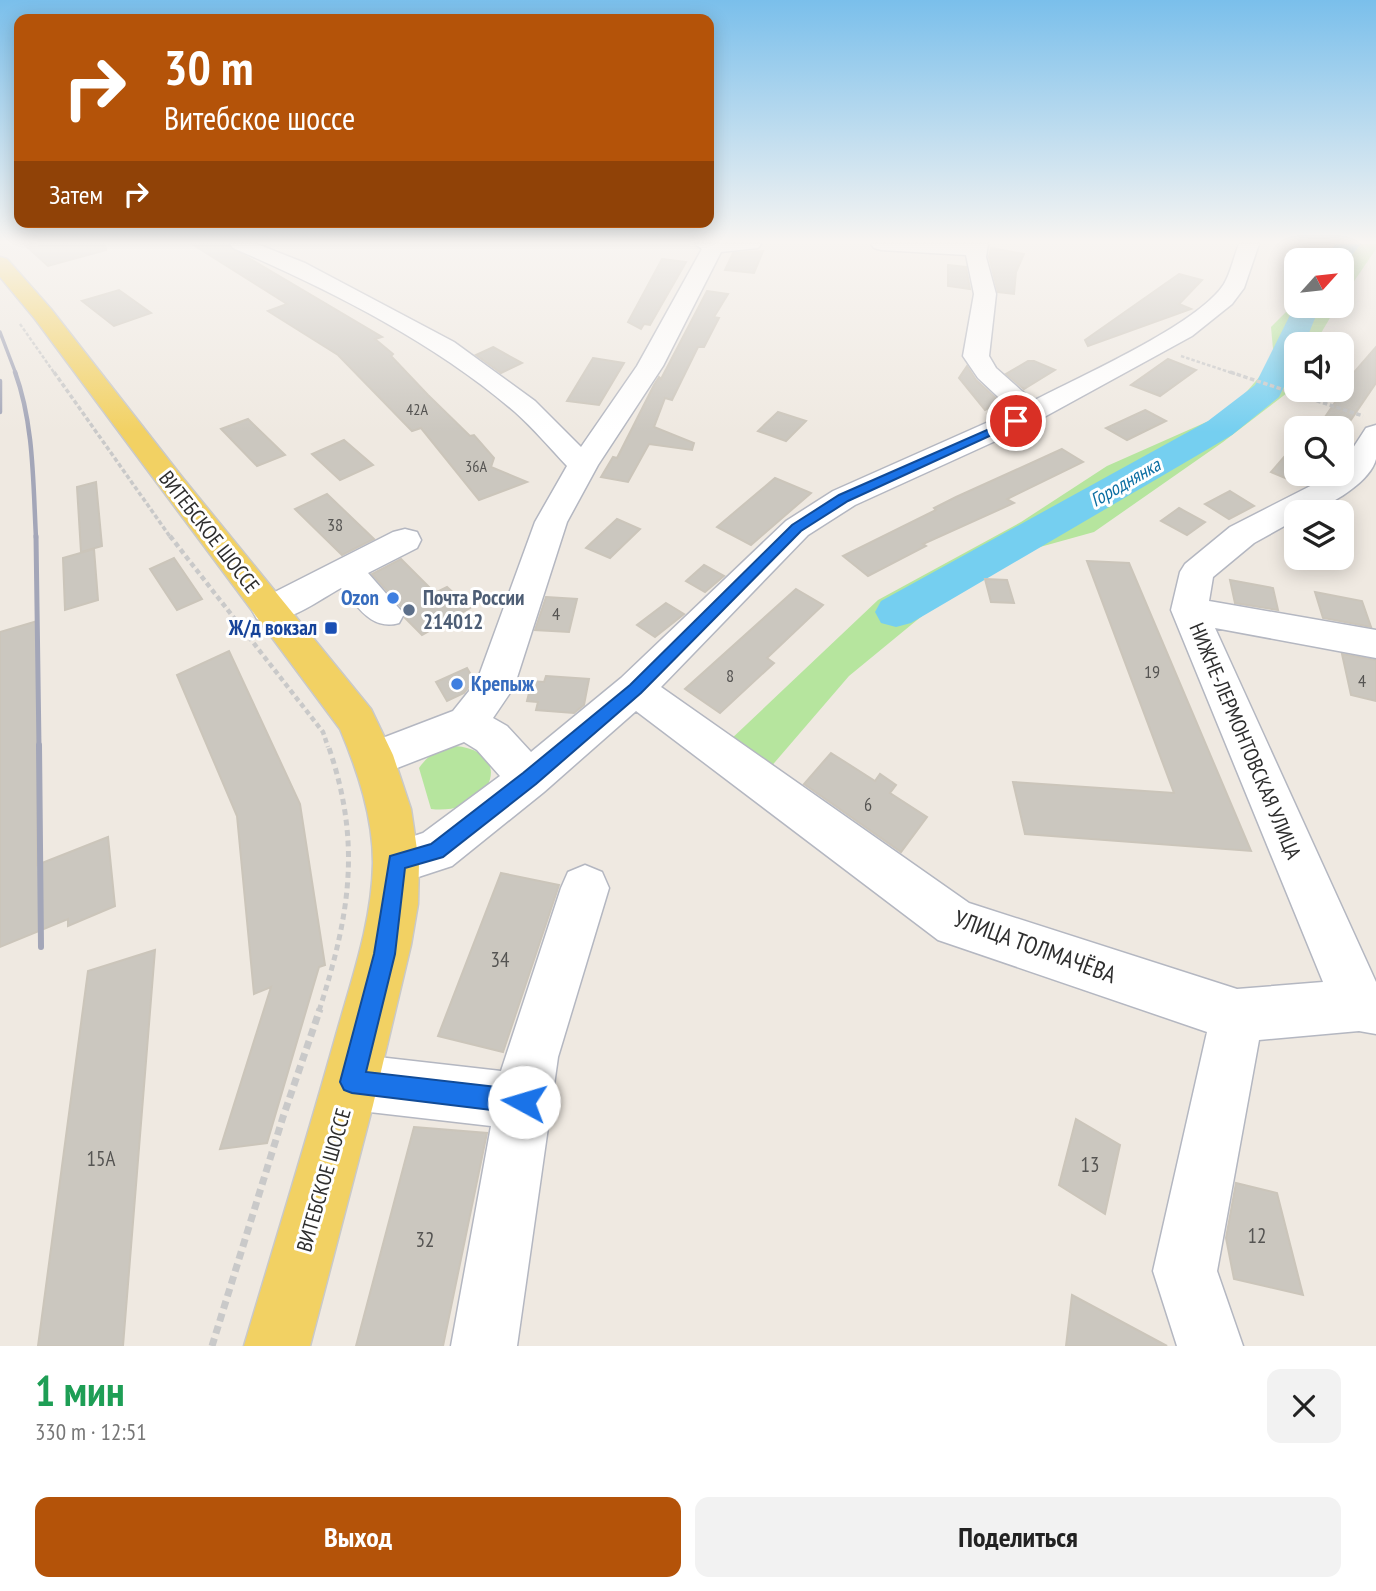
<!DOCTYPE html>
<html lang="ru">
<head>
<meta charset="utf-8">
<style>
	:root { --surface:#fff; --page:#f2f2f2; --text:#222; --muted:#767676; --accent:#b45309 }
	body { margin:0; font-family:"PT Sans Narrow",sans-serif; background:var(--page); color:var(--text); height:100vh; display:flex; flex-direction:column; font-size:26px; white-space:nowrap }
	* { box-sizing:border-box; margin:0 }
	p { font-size:23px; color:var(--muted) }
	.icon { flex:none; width:38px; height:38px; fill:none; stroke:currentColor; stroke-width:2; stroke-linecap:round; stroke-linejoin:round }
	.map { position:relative; height:1346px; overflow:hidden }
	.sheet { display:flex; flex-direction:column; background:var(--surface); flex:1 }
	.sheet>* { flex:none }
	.top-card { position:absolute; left:14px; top:14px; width:700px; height:214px; border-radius:14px; box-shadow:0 4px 18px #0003; background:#b45309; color:#fff; overflow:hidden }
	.needle { width:46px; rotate:63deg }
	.tools { position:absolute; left:1284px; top:248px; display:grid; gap:14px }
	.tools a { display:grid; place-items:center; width:70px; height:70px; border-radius:14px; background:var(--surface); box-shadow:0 4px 18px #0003; font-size:35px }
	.pin { position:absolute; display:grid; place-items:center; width:60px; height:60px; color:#fff; margin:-30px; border:4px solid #fff; border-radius:50%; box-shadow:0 2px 7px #0007 }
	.me { position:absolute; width:77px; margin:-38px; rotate:276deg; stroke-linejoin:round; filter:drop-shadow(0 0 5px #0008) }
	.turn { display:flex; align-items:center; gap:24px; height:147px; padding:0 35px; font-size:32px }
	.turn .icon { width:91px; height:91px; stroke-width:2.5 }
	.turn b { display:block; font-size:49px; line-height:60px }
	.then { display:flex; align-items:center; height:66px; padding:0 35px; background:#0003; gap:14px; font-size:26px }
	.round { display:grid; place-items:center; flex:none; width:74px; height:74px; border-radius:14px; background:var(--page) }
	.headline { display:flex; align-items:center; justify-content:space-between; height:119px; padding:0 35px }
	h1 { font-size:42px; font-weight:600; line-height:52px; color:#1e9e55 }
	.button { display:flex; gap:14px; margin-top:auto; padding:14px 35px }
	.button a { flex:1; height:80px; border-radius:14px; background:var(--accent); color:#fff; font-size:28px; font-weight:600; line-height:80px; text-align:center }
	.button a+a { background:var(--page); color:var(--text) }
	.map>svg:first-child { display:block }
</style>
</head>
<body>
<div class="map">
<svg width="1376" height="1346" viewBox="0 0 1376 1346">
	<rect width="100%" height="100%" fill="#efe9e1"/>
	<g fill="#b6e59e">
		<path d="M 1344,244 L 1376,244 L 1376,249 L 1342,299 L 1342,261 L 1330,261 Z"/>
		<path d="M 1297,301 L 1297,306 L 1337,306 L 1314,345 L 1297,345 L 1297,376 L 1287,393 L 1223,442 L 1094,532 L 1022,552 L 939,602 L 849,676 L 769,769 L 729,741 L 878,600 L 1021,522 L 1107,466 L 1229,412 L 1274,360 L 1271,327 Z"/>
		<path d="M 455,746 C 517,751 492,816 431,809 L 419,768 C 429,754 439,748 455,746 Z"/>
	</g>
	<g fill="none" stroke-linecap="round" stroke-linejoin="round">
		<g fill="#75cff0" fill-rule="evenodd">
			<path d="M 1336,244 L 1361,244 L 1342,267 L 1342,261 L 1323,261 Z"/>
			<path d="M 1297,301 L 1297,306 L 1320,306 L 1304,345 L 1297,345 L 1297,360 L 1279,397 L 1232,435 L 911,623 L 896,627 L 881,623 L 875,612 L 881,601 L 1208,421 L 1255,385 Z"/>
		</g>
	</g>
	<g fill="#cbc7bf" stroke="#cbc5ba" stroke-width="2">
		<path d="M 24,244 L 105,244 L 106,250 L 48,266 Z"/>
		<path d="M 192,244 L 225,244 L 382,337 L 375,339 L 393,354 L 391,356 L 428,395 L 470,436 L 474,435 L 494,458 L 491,467 L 527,482 L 479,500 L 421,428 L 412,431 L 338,355 L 268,311 L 287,304 Z"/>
		<path d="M 991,248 L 1024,254 L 1016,272 L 1014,294 L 998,292 L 989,257 Z"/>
		<path d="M 763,251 L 754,273 L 725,270 L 733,253 Z"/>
		<path d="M 662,259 L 686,262 L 650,325 L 644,324 L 641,329 L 628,322 Z"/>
		<path d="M 948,265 L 966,267 L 970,289 L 948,286 Z"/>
		<path d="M 1179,274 L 1202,280 L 1179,304 L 1191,309 L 1088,346 L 1085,340 Z"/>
		<path d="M 119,290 L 151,313 L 114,326 L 82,301 Z"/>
		<path d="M 707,291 L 728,294 L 714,317 L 719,318 L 704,347 L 698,347 L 672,400 L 665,398 L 654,427 L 694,443 L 692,450 L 649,444 L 628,482 L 601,477 L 613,457 L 617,458 L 654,385 L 659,377 L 661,379 Z"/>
		<path d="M 493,347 L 522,363 L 501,373 L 476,355 Z"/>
		<path d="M 1376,347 L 1376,383 L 1344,430 L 1321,423 L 1342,392 L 1342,386 Z"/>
		<path d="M 593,358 L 624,363 L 599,405 L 567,401 Z"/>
		<path d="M 1168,359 L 1196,370 L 1160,396 L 1131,385 Z"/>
		<path d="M 1028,361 L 1034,361 L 1055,370 L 1024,389 L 1006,374 Z"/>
		<path d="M 967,366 L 976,380 L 1000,402 L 985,410 L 959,378 Z"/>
		<path d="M 1145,410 L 1166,421 L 1127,440 L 1106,428 Z"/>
		<path d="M 778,412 L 806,421 L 786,441 L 758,431 Z"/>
		<path d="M 248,419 L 285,455 L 257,466 L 221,429 Z"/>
		<path d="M 344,440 L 373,465 L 340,480 L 312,454 Z"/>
		<path d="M 1297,442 L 1297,483 L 1271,472 Z"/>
		<path d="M 1062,449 L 1083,462 L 1007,499 L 1014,503 L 923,544 L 926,546 L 868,576 L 843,556 L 936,510 L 934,508 L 956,497 Z"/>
		<path d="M 775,478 L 811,493 L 751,545 L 717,527 Z"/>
		<path d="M 96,482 L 102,546 L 81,552 L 77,487 Z"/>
		<path d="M 1230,491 L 1254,506 L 1229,519 L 1205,504 Z"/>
		<path d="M 327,494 L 374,539 L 342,555 L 295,509 Z"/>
		<path d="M 1179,508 L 1205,522 L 1187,535 L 1161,521 Z"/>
		<path d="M 617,519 L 640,529 L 610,558 L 586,548 Z"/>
		<path d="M 94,549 L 98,600 L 65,610 L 63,558 Z"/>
		<path d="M 174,558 L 202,599 L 177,610 L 150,569 Z"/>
		<path d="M 401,559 L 435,593 L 447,587 L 470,608 L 422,635 L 405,618 L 406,612 L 372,574 Z"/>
		<path d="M 1087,561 L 1129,563 L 1251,851 L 1025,834 L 1013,782 L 1174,793 Z"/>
		<path d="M 704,565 L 724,576 L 705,592 L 686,581 Z"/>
		<path d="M 985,579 L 1007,580 L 1014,603 L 991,602 Z"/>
		<path d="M 1230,580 L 1273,588 L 1278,610 L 1235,603 Z"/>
		<path d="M 796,589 L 823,605 L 767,658 L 774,663 L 720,713 L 685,689 Z"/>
		<path d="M 1315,592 L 1362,601 L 1371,627 L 1323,618 Z"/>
		<path d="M 546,597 L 577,599 L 569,632 L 535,630 Z"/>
		<path d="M 666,603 L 684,614 L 655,637 L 637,625 Z"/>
		<path d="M 37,621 L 37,865 L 108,837 L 115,906 L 68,926 L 68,919 L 0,947 L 0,632 Z"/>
		<path d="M 229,651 L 300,804 L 325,965 L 319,967 L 267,1143 L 220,1149 L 271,987 L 254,994 L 237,816 L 177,675 Z"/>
		<path d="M 1342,654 L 1376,660 L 1376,701 L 1351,695 Z"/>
		<path d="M 467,668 L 474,680 L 464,693 L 447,701 L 436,682 Z"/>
		<path d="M 546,676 L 589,679 L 584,705 L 574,713 L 536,710 L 538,702 L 527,701 L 532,681 L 544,682 Z"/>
		<path d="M 831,753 L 875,781 L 880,774 L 896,785 L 890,793 L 927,817 L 901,852 L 804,784 Z"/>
		<path d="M 501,873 L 559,885 L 503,1052 L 438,1036 Z"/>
		<path d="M 155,950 L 123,1346 L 38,1346 L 88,971 Z"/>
		<path d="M 1076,1119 L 1120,1145 L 1105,1214 L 1059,1185 Z"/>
		<path d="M 414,1127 L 487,1133 L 443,1346 L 356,1346 Z"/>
		<path d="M 1236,1183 L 1277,1193 L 1303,1295 L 1234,1279 L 1226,1238 Z"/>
		<path d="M 1072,1295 L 1167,1346 L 1066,1346 Z"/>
	</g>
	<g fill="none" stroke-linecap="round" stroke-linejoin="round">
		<g stroke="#b4b7c1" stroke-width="3">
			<g id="minor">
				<path d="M 230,244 L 257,244 L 305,263 L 454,342 L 535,401 L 581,447 L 637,366 L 702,249 L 695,244 L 761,244 L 758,248 L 721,252 L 663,366 L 598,465 L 567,522 L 514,687 L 493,718 L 507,726 L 531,752 L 621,678 L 786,521 L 833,491 L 1013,411 L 978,378 L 963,356 L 974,294 L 966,255 L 881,250 L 874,248 L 871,244 L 988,244 L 986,257 L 996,294 L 989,356 L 996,368 L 1033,401 C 1079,377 1199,324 1224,284 C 1231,272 1234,256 1239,244 L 1259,244 L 1244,288 L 1232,304 L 1192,336 L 1026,427 L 855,505 L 808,535 L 661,687 L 969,903 L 1237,989 L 1323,982 L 1171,610 L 1180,572 L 1185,564 L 1230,527 L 1334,474 L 1342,474 L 1342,465 L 1366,428 L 1376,425 C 1376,436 1376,449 1376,459 C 1370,484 1320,513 1297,513 L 1297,519 L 1254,543 L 1213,577 L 1209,601 L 1376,630 L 1376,658 L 1215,628 L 1376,982 L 1376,1034 L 1359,1031 L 1259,1040 L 1217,1271 L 1243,1346 L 1177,1346 L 1153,1271 L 1207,1032 L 938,940 L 636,711 L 544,792 L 452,866 L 397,884 L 381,877 L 374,862 L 381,847 L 423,833 L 500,776 L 477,750 L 464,742 L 374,777 L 359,771 L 353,759 L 359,747 L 453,711 L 477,681 L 535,522 L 567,466 C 550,448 534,429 515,412 C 434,342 330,290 233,248 Z"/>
				<path d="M 405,529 L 417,532 L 421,540 L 417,548 L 368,573 L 404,614 L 399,623 C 371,631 358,606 341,588 C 317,601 285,627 257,619 L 252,610 L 257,601 L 393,532 Z"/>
				<path d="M 585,865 L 602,872 L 609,888 L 558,1057 L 517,1346 L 451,1346 L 491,1126 L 352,1110 L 332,1102 L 324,1082 L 332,1062 L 352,1054 L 501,1071 L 561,888 L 568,872 Z"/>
			</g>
		</g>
		<g stroke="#c9c9c9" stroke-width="3">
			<path id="major" d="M 0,257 L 7,259 L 51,309 L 182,477 L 371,709 L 393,755 L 411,809 L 419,863 L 418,904 L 411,945 L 373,1105 L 310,1346 L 244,1346 C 275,1242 307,1139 336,1035 C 352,978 372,922 373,863 C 373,817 358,772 340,729 L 35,319 L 0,277 Z"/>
		</g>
		<g stroke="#c9c9c9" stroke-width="2.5" stroke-dasharray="3.5 2" stroke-linecap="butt">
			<path d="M 20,324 L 55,374"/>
			<path d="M 1181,356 L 1235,374"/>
		</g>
		<g stroke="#c9c9c9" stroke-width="3.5" stroke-dasharray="4.5 2.5" stroke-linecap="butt">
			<path d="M 54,372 L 171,538"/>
			<path d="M 1230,372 L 1363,416"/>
		</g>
		<path stroke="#c9c9c9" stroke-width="4.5" stroke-dasharray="5 3.5" stroke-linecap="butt" d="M 170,536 L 323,732 L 328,747"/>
		<path stroke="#c9c9c9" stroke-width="5" stroke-dasharray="6 4.5" stroke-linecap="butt" d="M 319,1011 C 350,914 362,843 328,745"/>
		<path stroke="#c9c9c9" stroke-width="7" stroke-dasharray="8 5" stroke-linecap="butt" d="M 212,1346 L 283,1117 L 320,1009"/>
		<use href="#minor" fill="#fff" fill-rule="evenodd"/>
		<use href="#major" fill="#f2d163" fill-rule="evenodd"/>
		<path stroke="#a3a6b8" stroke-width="3.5" d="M 0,332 L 16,374"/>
		<g stroke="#a3a6b8" stroke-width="4.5">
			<path d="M 15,372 C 34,424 33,483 36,538"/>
			<path d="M 0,381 L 0,412"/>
		</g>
		<path stroke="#a3a6b8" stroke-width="5" d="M 36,536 L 39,747"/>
		<path stroke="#a3a6b8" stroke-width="6" d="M 39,745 L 41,947"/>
	</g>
	<linearGradient id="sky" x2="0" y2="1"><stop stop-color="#7abfeb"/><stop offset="0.56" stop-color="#f8f5f2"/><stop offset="1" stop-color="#f8f5f2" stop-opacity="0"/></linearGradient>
	<rect width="1376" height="432" fill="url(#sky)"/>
	<path fill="#1a73e8" stroke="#114b97" stroke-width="2" d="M 1012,419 L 1022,421 L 848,501 L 801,531 L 641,693 L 536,784 L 443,857 L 405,868 L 395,954 L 366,1072 L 524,1090 L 532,1094 L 536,1102 L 532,1110 L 524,1114 L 352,1093 L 344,1090 L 340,1082 L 374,954 L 390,856 L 431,844 L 523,773 L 630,685 L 792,525 L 839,495 Z"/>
	<g fill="#3f7fe0" stroke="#fff" stroke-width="2.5">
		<circle cx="393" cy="598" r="7"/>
		<circle cx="457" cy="684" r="7"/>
	</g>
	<circle fill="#5c6f8a" stroke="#fff" stroke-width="2.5" cx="409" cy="610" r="7"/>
	<rect fill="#1a4fb4" stroke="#fff" stroke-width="2.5" x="324" y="621" width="14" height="14" rx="3.5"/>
	<g text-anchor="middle" stroke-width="6" stroke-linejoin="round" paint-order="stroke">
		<g font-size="16" fill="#555452">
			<text x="417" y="415">42А</text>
			<text x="476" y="472">36А</text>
		</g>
		<g font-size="18" fill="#555452">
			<text x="335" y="531">38</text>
			<text x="556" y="620">4</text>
			<text x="1152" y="678">19</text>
			<text x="730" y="682">8</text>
			<text x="1362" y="687">4</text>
			<text x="868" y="811">6</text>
		</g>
		<g font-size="19" font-style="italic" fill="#0d6fa3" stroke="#fff">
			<text transform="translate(1125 482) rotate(-30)" y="7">Городнянка</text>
		</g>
		<g font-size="21" fill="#2e2e2e" stroke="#fff">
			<text transform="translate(209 532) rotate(52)" y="7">ВИТЕБСКОЕ ШОССЕ</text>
			<text transform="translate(1245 741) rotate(67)" y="7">НИЖНЕ-ЛЕРМОНТОВСКАЯ УЛИЦА</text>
			<text transform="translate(324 1180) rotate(-74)" y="7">ВИТЕБСКОЕ ШОССЕ</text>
		</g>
		<g font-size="21" font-weight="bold" fill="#366cbe" stroke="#fff" text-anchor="end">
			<text x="379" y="605">Ozon</text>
			<text x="471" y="691" text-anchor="start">Крепыж</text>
		</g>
		<g font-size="21" font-weight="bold" fill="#4e5e75" stroke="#fff" text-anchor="start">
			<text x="423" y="605">Почта России<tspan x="423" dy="24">214012</tspan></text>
		</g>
		<g font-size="21" font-weight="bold" fill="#164399" stroke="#fff" text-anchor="end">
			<text x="317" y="635">Ж/д вокзал</text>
		</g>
		<g font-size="21" fill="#555452">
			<text x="500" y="967">34</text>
			<text x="101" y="1166">15А</text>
			<text x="1090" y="1172">13</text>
			<text x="1257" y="1243">12</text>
			<text x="425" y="1247">32</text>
		</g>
		<g font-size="24" fill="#2e2e2e" stroke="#fff">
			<text transform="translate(1035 947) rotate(20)" y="8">УЛИЦА ТОЛМАЧЁВА</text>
		</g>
	</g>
</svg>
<div class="tools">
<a><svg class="needle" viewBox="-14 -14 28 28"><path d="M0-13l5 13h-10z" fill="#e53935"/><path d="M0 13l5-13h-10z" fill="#767676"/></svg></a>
<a><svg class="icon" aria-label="sound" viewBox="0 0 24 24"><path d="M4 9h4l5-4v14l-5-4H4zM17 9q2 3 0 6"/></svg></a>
<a><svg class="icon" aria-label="search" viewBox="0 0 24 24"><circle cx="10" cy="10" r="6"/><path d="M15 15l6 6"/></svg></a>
<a><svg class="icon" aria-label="layers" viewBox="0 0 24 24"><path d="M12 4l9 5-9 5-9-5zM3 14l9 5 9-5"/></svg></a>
</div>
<div class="pin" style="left:1016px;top:421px;background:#d93025"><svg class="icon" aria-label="arrive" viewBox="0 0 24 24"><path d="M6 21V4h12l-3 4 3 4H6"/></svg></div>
<svg class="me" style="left:524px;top:1102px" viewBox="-20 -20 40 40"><circle r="19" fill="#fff"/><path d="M0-13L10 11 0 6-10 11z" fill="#1a73e8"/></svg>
<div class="top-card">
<div class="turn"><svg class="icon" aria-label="right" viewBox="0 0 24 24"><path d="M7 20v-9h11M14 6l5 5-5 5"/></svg><div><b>30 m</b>Витебское шоссе</div></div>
<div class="then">Затем<svg class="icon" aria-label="right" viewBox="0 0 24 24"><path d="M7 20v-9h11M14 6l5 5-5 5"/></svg></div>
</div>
</div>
<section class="sheet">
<div class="headline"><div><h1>1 мин</h1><p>330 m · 12:51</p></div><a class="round"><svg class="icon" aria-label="close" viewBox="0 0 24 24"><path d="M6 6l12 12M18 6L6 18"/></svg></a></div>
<div class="button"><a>Выход</a><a>Поделиться</a></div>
</section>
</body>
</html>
